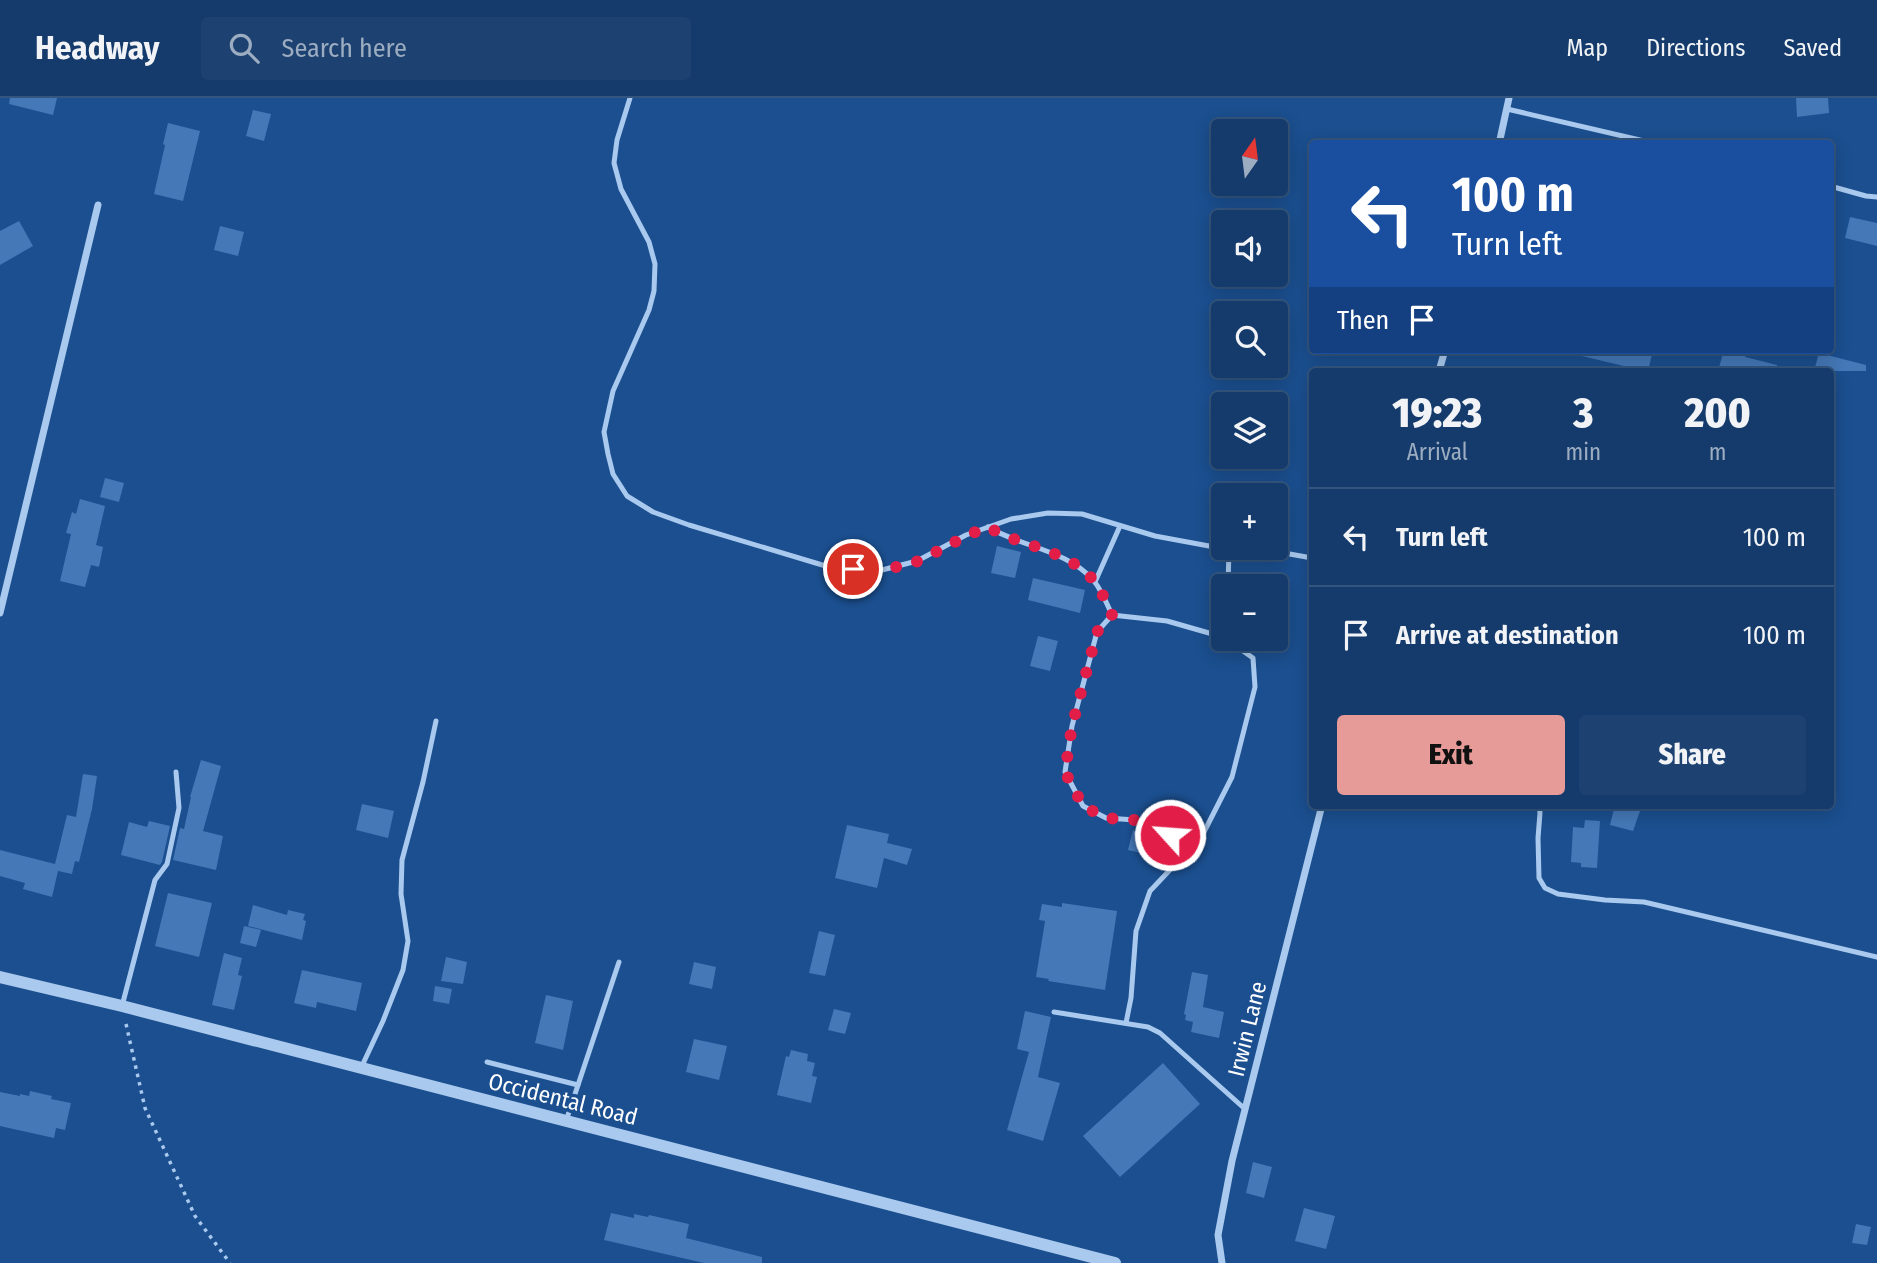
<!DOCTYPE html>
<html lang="en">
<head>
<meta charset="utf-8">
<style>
	:root { --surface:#143b6b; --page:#1d4271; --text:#f1f3f6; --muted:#9dadc1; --line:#33557e; --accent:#e69b98 }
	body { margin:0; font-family:"Fira Sans Condensed",sans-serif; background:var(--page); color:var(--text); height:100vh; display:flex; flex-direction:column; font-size:26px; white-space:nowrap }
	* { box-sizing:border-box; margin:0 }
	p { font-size:23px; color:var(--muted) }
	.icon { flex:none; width:38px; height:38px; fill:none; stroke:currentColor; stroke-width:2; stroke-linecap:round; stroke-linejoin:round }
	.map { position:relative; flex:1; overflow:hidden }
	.drawer { position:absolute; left:1309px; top:270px; width:525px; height:441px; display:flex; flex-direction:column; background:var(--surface); border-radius:7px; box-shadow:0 4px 18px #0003,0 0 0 2px var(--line) }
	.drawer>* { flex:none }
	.top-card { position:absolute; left:1309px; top:42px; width:525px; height:214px; border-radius:7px; box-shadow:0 4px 18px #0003,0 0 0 2px var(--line); background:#1a4fa0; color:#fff; overflow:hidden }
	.needle { width:46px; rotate:14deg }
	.tools { position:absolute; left:1211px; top:21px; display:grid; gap:14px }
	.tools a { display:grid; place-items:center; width:77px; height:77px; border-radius:7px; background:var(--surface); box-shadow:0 4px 18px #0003,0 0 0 2px var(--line); font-size:35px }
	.pin { position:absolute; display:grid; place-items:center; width:60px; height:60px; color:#fff; margin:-30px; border:4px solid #fff; border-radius:50%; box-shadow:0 2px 7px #0007 }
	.me { position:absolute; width:77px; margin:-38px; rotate:296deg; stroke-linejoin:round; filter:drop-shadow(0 0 5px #0008) }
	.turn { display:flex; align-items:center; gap:24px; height:147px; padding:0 28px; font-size:32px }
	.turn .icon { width:91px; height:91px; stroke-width:2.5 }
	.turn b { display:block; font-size:49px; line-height:60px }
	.then { display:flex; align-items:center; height:66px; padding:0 28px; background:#0003; gap:14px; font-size:26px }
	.eta { display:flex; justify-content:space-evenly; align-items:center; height:119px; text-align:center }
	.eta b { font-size:42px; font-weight:800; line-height:49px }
	.primary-button { display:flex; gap:14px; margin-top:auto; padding:14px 28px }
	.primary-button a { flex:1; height:80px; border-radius:7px; background:var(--accent); color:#111; font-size:28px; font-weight:800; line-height:80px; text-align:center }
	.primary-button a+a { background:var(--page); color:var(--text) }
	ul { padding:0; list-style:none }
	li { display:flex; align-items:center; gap:21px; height:98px; padding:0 28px; border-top:2px solid var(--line) }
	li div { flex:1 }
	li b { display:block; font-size:26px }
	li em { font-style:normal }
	header { display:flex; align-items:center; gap:42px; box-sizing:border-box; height:98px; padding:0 35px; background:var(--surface); border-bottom:2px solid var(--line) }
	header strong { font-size:33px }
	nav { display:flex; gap:38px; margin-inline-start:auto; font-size:24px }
	.search { width:490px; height:63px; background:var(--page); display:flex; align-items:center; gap:18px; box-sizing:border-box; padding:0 24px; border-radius:7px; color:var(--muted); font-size:26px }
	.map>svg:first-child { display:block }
</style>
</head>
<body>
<header>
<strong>Headway</strong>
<div class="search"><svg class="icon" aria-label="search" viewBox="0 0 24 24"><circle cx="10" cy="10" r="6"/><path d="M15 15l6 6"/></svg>Search here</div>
<nav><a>Map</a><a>Directions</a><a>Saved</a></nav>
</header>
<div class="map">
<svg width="1877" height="1165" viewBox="0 0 1877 1165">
	<rect width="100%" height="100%" fill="#1b4f8f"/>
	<g fill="#4478b7">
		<path d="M 10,0 L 57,0 L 53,17 L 9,6 Z"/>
		<path d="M 1796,0 L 1828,0 L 1829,15 L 1797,19 Z"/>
		<path d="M 253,12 L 271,16 L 264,43 L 246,38 Z"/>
		<path d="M 168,25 L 200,33 L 183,103 L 154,96 L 165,47 L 163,46 Z"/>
		<path d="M 1850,119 L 1877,125 L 1877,148 L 1845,140 Z"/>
		<path d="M 19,123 L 33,148 L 0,167 L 0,133 Z"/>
		<path d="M 220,128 L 244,134 L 238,158 L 214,152 Z"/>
		<path d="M 1583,252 L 1653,252 L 1648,273 L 1627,273 L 1628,269 L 1582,258 Z"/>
		<path d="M 1724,252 L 1735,252 L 1746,255 L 1745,259 L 1777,267 L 1777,273 L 1718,273 Z"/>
		<path d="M 1819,255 L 1866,267 L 1866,273 L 1814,273 Z"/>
		<path d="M 105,380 L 124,385 L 119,404 L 100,399 Z"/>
		<path d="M 80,401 L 105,408 L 96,447 L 103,449 L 99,469 L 91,467 L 85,489 L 60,483 L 71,436 L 66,435 L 72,414 L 76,416 Z"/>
		<path d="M 997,448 L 1021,454 L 1015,480 L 991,475 Z"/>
		<path d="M 1033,480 L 1085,492 L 1080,515 L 1028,502 Z"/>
		<path d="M 1038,538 L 1058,543 L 1050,573 L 1030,568 Z"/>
		<path d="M 201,662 L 221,668 L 203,733 L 223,738 L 216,772 L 173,762 L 180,730 L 184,731 L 191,699 L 190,699 Z"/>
		<path d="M 83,676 L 97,678 L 92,711 L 79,764 L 75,763 L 72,776 L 58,773 L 52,799 L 23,791 L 25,785 L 0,778 L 0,752 L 55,766 L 67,717 L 76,719 Z"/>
		<path d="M 362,706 L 394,713 L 388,740 L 356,732 Z"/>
		<path d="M 1615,707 L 1640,713 L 1633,733 L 1610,727 Z"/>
		<path d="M 1585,722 L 1600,723 L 1597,770 L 1581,769 L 1581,765 L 1571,764 L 1573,729 L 1584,730 Z"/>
		<path d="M 149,723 L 170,728 L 162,764 L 160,767 L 121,757 L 129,724 L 147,729 Z"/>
		<path d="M 847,727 L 889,736 L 887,745 L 912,751 L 907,767 L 884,760 L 877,790 L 835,780 Z"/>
		<path d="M 1133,732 L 1168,742 L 1163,760 L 1128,752 Z"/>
		<path d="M 168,795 L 212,805 L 199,859 L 155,848 Z"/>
		<path d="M 1062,805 L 1117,813 L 1105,892 L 1048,883 L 1049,881 L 1036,879 L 1045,823 L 1039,822 L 1042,806 L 1062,809 Z"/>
		<path d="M 253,807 L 287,817 L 288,812 L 305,816 L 303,822 L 306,823 L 302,842 L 248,828 Z"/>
		<path d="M 244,828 L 261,832 L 256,849 L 240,845 Z"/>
		<path d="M 819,833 L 835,837 L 825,878 L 809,875 Z"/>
		<path d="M 224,855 L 242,860 L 238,877 L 242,878 L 234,912 L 212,907 Z"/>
		<path d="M 446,859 L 467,864 L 463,886 L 441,883 Z"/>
		<path d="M 694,864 L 716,869 L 712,891 L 689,886 Z"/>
		<path d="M 302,872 L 362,885 L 356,913 L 317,904 L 316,910 L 294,905 Z"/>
		<path d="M 1192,874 L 1208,877 L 1203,909 L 1224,914 L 1219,940 L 1191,934 L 1193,924 L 1185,922 L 1186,917 L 1184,916 Z"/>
		<path d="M 435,888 L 452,891 L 449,906 L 433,903 Z"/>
		<path d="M 546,897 L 573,903 L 563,952 L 535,945 Z"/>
		<path d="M 834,911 L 851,915 L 845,936 L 828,932 Z"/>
		<path d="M 1025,913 L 1051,919 L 1038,979 L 1060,985 L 1043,1043 L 1007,1032 L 1029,954 L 1017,951 Z"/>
		<path d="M 694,941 L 727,948 L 719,982 L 686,974 Z"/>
		<path d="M 791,952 L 808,956 L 807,963 L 815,965 L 812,978 L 817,979 L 811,1005 L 777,997 L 786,958 L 789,959 Z"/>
		<path d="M 1163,965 L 1200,1006 L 1120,1079 L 1083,1038 Z"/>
		<path d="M 30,993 L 52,998 L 51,1001 L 71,1005 L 65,1032 L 56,1030 L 54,1040 L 0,1028 L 0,994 L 20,998 L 20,996 L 29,998 Z"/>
		<path d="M 1253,1064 L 1272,1069 L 1264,1100 L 1246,1095 Z"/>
		<path d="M 1304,1110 L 1335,1118 L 1326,1151 L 1295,1143 Z"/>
		<path d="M 611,1115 L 634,1120 L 634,1116 L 648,1119 L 649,1117 L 689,1126 L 686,1140 L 762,1159 L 762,1165 L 704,1165 L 604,1142 Z"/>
		<path d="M 1856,1126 L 1871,1129 L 1867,1147 L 1852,1145 Z"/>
	</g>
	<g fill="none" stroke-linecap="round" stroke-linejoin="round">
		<path stroke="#a9c9ee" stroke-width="3.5" stroke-dasharray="3.5 5" stroke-linecap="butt" d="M 126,926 L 145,1010 L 195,1118 L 230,1165"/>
		<g stroke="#a9c9ee" stroke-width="5">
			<path d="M 630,0 L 617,42 L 614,65 L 621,91 L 649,144 L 655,166 L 654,193 L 649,212 L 613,293 L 604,334 L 608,356 L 613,376 L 627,398 L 653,414 L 689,427 L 829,469 L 878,473 L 917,463 L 966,437 L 1011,421 L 1048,415 L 1082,416 L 1155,438 L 1209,448 L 1284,455 L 1312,460"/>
			<path d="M 1507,11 L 1657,46"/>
			<path d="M 1830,88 L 1866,98 L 1877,99"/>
			<path d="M 988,429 C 1021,449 1068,452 1094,483 C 1102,493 1107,506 1112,517"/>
			<path d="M 1095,484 L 1120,428"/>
			<path d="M 1228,488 L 1229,451"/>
			<path d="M 1539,707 L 1540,715 L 1538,740 L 1539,780 L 1545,790 L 1558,796 L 1605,802 L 1644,804 L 1877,859"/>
			<path d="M 1189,751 L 1150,723 L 1106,720 L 1083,708 L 1065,674 L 1072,628 L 1097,534 L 1112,517 L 1167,523 L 1223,539"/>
			<path d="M 122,908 L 155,782 L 167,766 L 179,710 L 176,674"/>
			<path d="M 1054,914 L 1148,929 L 1160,935 L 1245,1011"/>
			<path d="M 1126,925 L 1131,900 L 1136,833 L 1150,793 L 1202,738 L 1232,679 L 1255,589 L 1253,560 L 1226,541"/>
			<path d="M 487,964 L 578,987"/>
			<path d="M 361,970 L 383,923 L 403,872 L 408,843 L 401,796 L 402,762 L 423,684 L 436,623"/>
			<path d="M 566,1023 L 619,864"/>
		</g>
		<g stroke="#a9c9ee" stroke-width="7">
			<path d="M 1499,46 L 1509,0"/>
			<path d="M 1439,273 L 1445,252"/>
			<path d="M 0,515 L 98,107"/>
			<path d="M 1222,1165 L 1218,1137 L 1232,1063 L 1322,707"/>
		</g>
		<path stroke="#a9c9ee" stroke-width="12" d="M 0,879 L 122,908 L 1115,1165"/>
	</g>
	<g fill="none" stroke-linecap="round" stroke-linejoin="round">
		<path stroke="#e11d48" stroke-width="12" stroke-dasharray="0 21.6" d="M 853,471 C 875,472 898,471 918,463 C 942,452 963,438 988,429 C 1021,449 1068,451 1094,483 C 1102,493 1107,507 1112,517 L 1097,534 L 1072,628 L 1065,674 L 1083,708 L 1106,720 L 1150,723 L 1170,737"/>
	</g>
	<g text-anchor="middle" stroke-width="7" stroke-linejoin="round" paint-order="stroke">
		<g font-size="23" fill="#fff" stroke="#1b4f8f">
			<text transform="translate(1247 931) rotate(-76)" y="8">Irwin Lane</text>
			<text transform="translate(563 1001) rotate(14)" y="8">Occidental Road</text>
		</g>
	</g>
</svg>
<div class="tools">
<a><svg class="needle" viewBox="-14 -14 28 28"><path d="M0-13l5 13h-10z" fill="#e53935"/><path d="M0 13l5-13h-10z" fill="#9dadc1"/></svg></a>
<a><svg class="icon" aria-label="sound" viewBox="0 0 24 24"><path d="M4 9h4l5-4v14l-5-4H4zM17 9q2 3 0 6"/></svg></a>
<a><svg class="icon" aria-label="search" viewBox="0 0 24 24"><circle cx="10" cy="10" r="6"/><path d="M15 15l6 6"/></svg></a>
<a><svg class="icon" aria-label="layers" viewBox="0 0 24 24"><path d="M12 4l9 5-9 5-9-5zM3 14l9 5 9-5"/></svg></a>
<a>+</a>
<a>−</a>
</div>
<div class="pin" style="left:853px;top:471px;background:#d93025"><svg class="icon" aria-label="arrive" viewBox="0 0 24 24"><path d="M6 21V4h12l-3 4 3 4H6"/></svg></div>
<svg class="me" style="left:1170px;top:737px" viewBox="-20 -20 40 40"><circle r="17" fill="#e11d48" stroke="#fff" stroke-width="3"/><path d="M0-11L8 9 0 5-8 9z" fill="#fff"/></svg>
<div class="top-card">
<div class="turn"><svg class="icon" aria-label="left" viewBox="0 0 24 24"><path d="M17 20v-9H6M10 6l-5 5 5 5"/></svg><div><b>100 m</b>Turn left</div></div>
<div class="then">Then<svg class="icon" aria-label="arrive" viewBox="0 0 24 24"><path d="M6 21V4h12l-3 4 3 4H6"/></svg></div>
</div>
<section class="drawer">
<div class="eta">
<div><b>19:23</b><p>Arrival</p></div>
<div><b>3</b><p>min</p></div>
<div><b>200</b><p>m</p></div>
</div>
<ul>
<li><svg class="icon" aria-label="left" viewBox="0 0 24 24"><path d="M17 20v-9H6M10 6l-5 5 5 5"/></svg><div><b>Turn left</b></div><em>100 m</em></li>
<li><svg class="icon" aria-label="arrive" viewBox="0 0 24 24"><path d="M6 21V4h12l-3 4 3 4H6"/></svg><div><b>Arrive at destination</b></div><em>100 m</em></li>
</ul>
<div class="primary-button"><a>Exit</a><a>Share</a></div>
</section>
</div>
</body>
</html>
